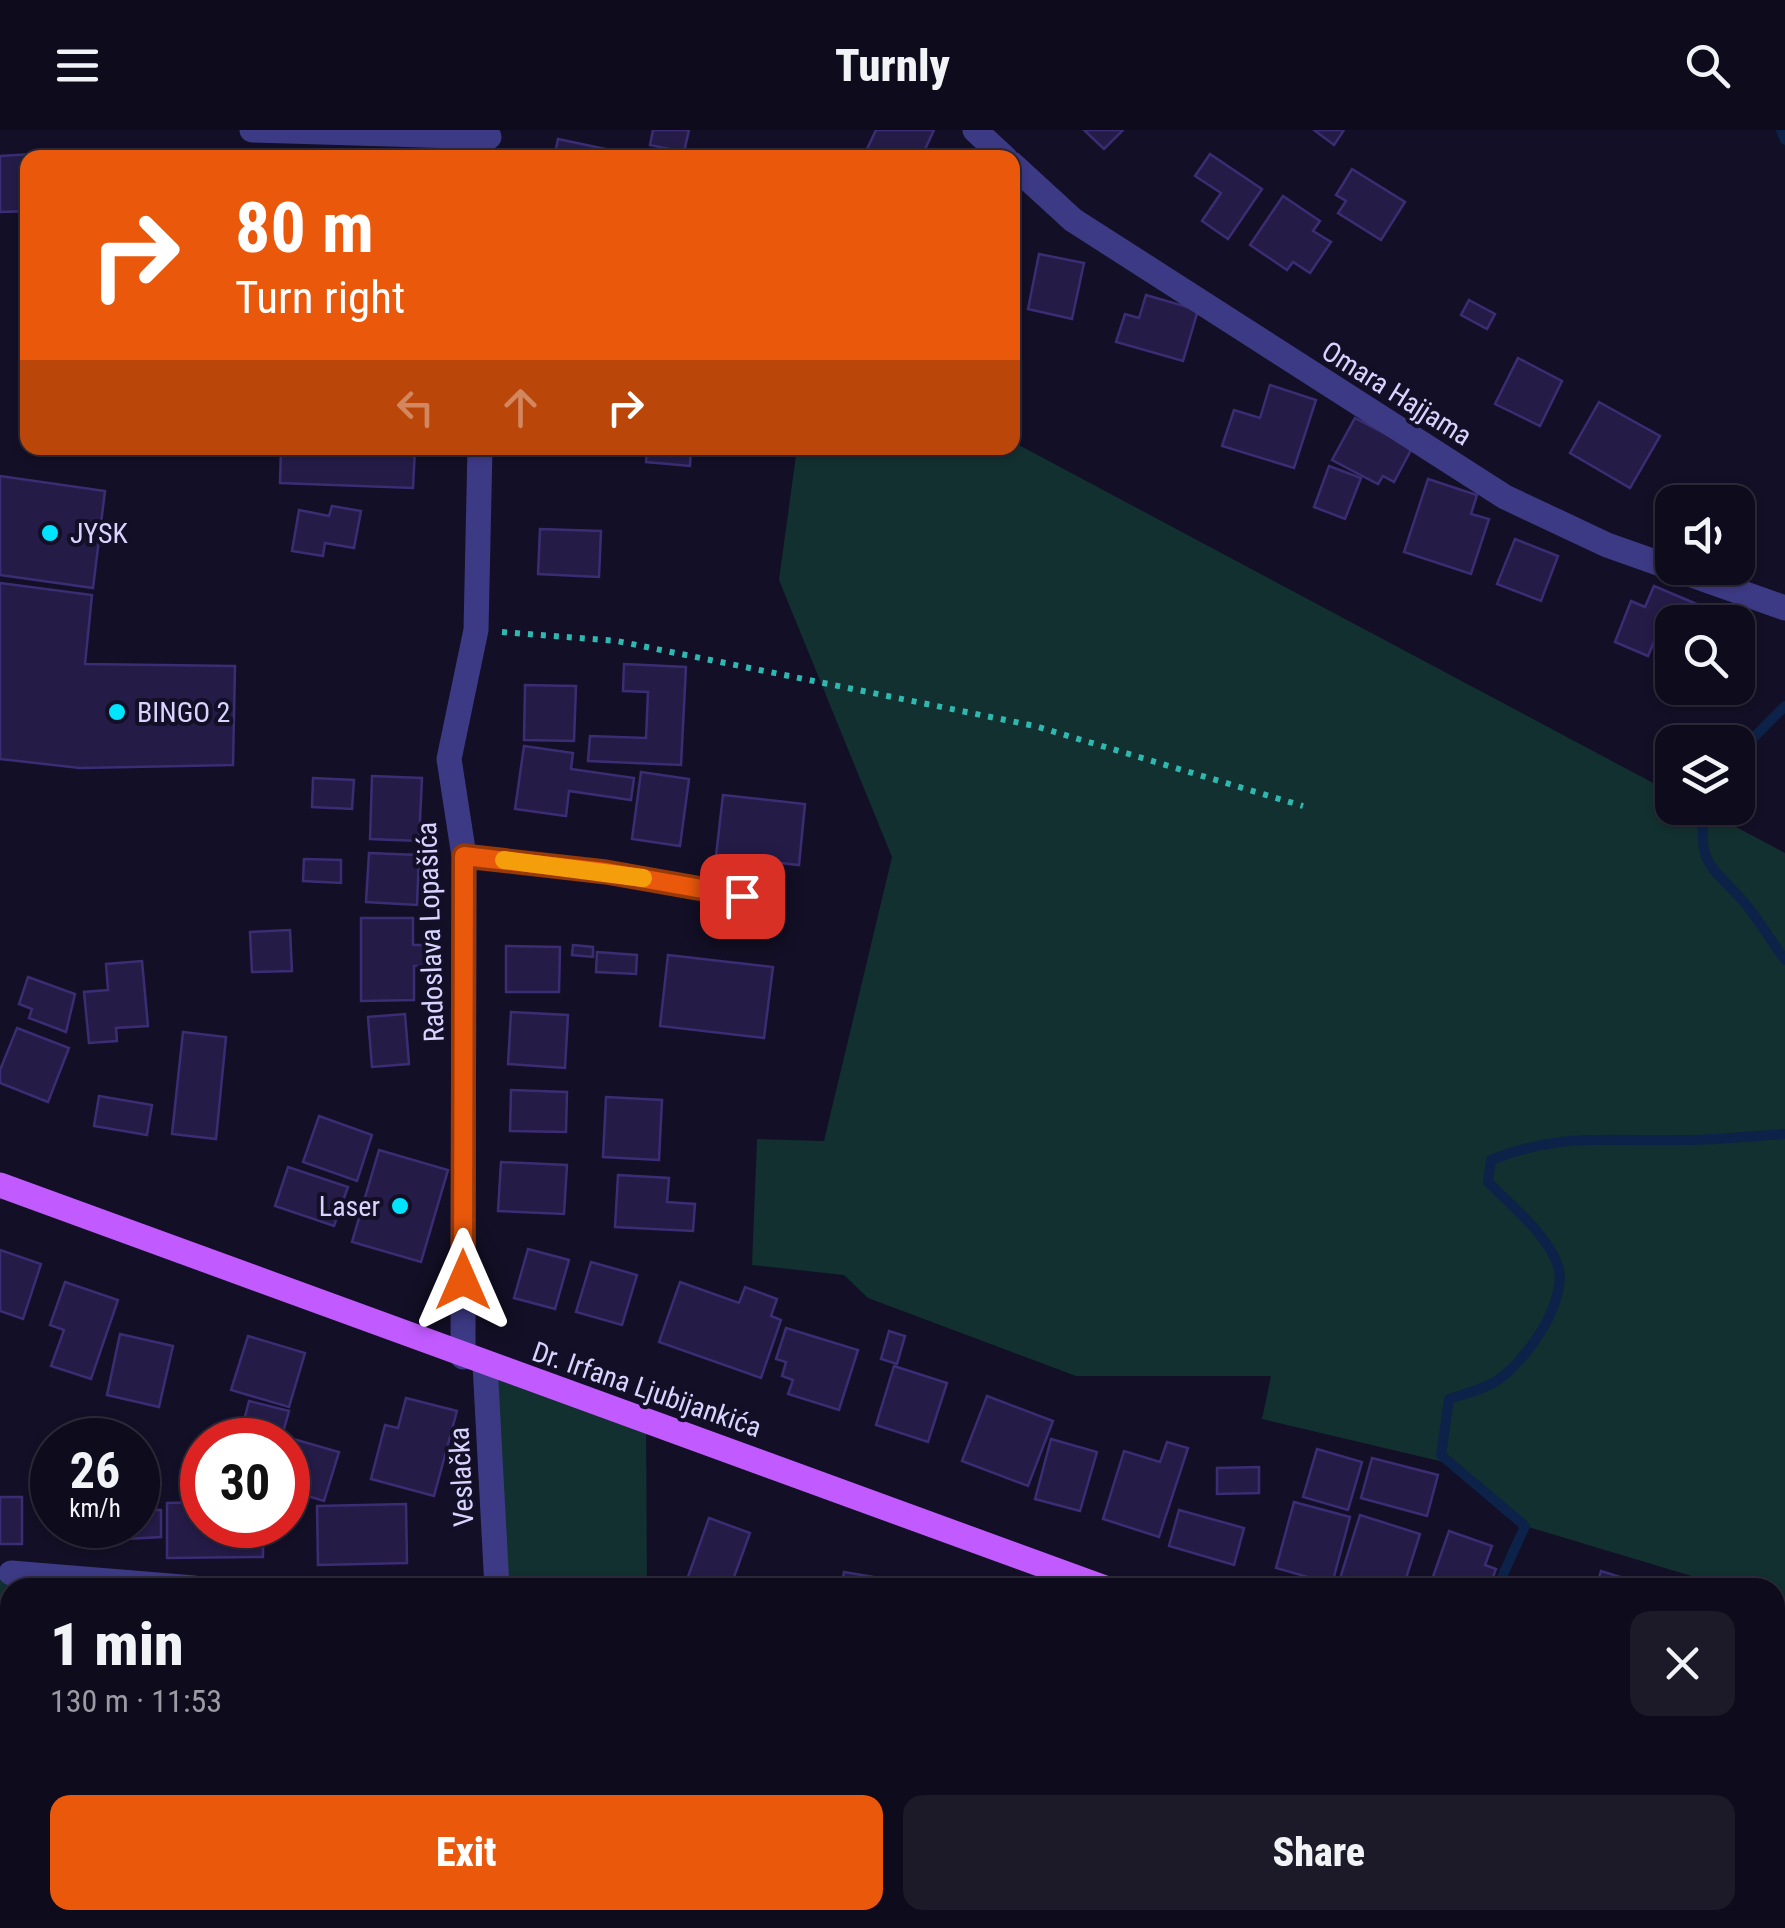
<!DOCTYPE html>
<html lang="en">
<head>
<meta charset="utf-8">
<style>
	:root { --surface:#0e0b1c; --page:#1c1929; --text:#f1f3f6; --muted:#9b9ba3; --line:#2e2b3b; --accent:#ea580c }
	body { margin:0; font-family:"Roboto Condensed",sans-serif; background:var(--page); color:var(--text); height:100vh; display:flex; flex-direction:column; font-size:38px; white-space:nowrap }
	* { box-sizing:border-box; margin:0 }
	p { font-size:32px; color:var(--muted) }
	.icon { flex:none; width:55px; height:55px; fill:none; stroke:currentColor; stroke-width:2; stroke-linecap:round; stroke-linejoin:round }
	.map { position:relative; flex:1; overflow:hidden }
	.sheet { position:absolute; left:0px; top:1448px; width:1785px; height:352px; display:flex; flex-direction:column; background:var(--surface); border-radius:30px 30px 0 0; box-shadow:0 2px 8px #0004,0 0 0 2px var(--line) }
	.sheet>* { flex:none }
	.banner { position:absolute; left:20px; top:20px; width:1000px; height:305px; border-radius:20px; box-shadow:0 2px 8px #0004,0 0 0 2px var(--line); background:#ea580c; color:#fff; overflow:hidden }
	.buttons { position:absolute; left:1655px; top:355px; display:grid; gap:20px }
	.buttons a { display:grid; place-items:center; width:100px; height:100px; border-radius:20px; background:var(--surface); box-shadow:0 2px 8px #0004,0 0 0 2px var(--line); font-size:50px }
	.speed { position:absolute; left:30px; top:1288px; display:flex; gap:20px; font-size:50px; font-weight:700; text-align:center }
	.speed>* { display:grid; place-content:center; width:130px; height:130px; border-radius:50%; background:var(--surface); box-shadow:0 2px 8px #0004,0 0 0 2px var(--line); line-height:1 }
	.speed small { font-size:25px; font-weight:400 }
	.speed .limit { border:15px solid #d22; background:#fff; color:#111 }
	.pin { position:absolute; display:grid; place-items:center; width:85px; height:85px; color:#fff; margin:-42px; border-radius:20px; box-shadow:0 5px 15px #0006 }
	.me { position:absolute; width:110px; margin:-55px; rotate:0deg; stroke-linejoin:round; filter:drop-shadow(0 0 8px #0008) }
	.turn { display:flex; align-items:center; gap:35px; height:210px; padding:0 50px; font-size:45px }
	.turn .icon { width:130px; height:130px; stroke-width:2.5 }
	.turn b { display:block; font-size:70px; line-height:85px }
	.lanes { display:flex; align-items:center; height:95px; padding:0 50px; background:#0003; justify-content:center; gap:50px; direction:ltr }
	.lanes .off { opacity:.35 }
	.round { display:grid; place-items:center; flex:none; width:105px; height:105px; border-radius:20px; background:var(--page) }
	.summary { display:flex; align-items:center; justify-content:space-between; height:170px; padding:0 50px }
	h1 { font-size:60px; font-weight:800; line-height:75px }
	.button { display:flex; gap:20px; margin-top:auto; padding:20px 50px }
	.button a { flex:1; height:115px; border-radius:20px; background:var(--accent); color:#fff; font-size:40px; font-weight:800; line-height:115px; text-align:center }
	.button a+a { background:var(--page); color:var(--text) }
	header { display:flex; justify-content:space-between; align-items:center; height:130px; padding:0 50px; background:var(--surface); font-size:45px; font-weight:800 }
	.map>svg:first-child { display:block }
</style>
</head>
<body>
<header><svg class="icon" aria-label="menu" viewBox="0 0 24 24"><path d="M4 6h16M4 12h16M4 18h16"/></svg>Turnly<svg class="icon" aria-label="search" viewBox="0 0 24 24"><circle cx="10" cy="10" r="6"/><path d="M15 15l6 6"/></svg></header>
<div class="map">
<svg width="1785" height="1798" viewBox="0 0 1785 1798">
	<rect width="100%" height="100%" fill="#130f26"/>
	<g fill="#12302f">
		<path d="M 1013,312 L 1672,663 L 1672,678 L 1700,678 L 1785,723 L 1785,1475 L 1775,1472 L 1775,1458 L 1728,1457 L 1525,1396 L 1448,1333 L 1262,1289 L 1271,1246 L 1076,1246 L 868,1168 L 844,1145 L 752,1135 L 757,1009 L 824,1011 L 892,727 L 779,450 L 797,318 L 1012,318 Z"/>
		<path d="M 485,1234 L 646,1289 L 647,1457 L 497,1457 Z"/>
		<path d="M 0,1443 L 194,1457 L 10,1458 L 10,1790 L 1101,1790 L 1102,1798 L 0,1798 Z"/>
	</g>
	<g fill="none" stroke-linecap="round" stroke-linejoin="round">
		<g stroke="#0c2248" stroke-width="10">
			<path d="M 1781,0 L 1785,10"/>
			<path d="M 1738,623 L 1785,576"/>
			<path d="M 1704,678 C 1698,736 1709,733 1744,772 C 1759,790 1771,811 1785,830"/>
			<path d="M 1497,1458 L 1525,1396 L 1441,1325 L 1449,1269 C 1463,1264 1480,1260 1493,1253 C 1523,1236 1569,1172 1558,1136 C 1547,1104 1511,1075 1488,1052 L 1491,1030 C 1564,1001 1609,1012 1683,1010 C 1717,1010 1751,1006 1785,1004"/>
		</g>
	</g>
	<g fill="#241b47" stroke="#3b2d73" stroke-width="2.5">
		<path d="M 653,0 L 689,0 L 684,22 L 650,15 Z"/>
		<path d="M 876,0 L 934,0 L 921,28 L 903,21 L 899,28 L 885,28 L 867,19 Z"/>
		<path d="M 1084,0 L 1123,0 L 1104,19 Z"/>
		<path d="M 1314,0 L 1344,0 L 1334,15 Z"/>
		<path d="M 558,9 L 610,20 L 608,28 L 554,28 Z"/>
		<path d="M 47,23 L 47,28 L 28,28 L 28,81 L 0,82 L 0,26 Z"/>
		<path d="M 1210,24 L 1262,59 L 1228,109 L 1202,91 L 1221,63 L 1195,46 Z"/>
		<path d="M 1352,39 L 1405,72 L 1381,110 L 1338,83 L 1346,71 L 1336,65 Z"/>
		<path d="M 1283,66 L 1320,91 L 1313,101 L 1331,112 L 1310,143 L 1293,132 L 1287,140 L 1250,115 Z"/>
		<path d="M 1039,124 L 1084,133 L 1072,189 L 1028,179 Z"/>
		<path d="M 1146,165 L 1198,180 L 1183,231 L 1116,212 L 1125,184 L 1139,188 Z"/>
		<path d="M 1469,170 L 1495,184 L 1487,199 L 1461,185 Z"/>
		<path d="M 1518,228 L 1562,251 L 1540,296 L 1495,274 Z"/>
		<path d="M 1270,255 L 1316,270 L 1294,338 L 1222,316 L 1234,280 L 1260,288 Z"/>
		<path d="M 1599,272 L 1660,306 L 1630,358 L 1570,323 Z"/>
		<path d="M 1355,288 L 1412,318 L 1394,352 L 1383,346 L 1378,354 L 1332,330 Z"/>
		<path d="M 281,318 L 415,318 L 413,358 L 280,353 Z"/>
		<path d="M 537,318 L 594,318 L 594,323 Z"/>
		<path d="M 647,318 L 691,318 L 690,336 L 646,332 Z"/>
		<path d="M 1329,336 L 1361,348 L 1345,389 L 1314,377 Z"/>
		<path d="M 0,346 L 105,361 L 93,458 L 0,445 Z"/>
		<path d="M 1428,349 L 1477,365 L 1471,384 L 1489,389 L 1471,444 L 1404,422 Z"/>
		<path d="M 332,376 L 361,381 L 354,418 L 325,413 L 323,426 L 292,421 L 299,380 L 329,386 Z"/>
		<path d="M 540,399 L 601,401 L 599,447 L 538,444 Z"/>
		<path d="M 1515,409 L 1558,426 L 1541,471 L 1497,454 Z"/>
		<path d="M 0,453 L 92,465 L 85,534 L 235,536 L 233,635 L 80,638 L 0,629 Z"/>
		<path d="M 1654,456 L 1699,475 L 1691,492 L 1672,492 L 1672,508 L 1658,502 L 1648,526 L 1615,512 L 1631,471 L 1645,477 Z"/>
		<path d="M 624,534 L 686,537 L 681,635 L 588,631 L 590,606 L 646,608 L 648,562 L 623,561 Z"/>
		<path d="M 525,555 L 576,556 L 574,611 L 524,610 Z"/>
		<path d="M 524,616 L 573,623 L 571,639 L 634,648 L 631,670 L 569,661 L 566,686 L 515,679 Z"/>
		<path d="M 641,642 L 689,649 L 680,716 L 632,709 Z"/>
		<path d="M 372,646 L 422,648 L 419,711 L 370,709 Z"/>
		<path d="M 313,648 L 354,650 L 352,679 L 312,677 Z"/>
		<path d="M 723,665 L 805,674 L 799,735 L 716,726 Z"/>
		<path d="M 369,723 L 419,725 L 417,775 L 366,772 Z"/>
		<path d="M 304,729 L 341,730 L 341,753 L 303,751 Z"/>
		<path d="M 361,788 L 413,788 L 413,815 L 427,815 L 427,836 L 414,836 L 414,870 L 361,871 Z"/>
		<path d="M 290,800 L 292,841 L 252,842 L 250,802 Z"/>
		<path d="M 573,815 L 593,817 L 593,827 L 572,825 Z"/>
		<path d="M 506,816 L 560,817 L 559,862 L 506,862 Z"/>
		<path d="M 597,822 L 637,825 L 636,844 L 596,842 Z"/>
		<path d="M 668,825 L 773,837 L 764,908 L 660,896 Z"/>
		<path d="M 142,831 L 148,896 L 116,898 L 117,911 L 89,913 L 84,862 L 108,860 L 106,834 Z"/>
		<path d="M 28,847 L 75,864 L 66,902 L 29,888 L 32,879 L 19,874 Z"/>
		<path d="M 511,882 L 568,885 L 565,938 L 508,934 Z"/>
		<path d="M 405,884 L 409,934 L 372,937 L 368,887 Z"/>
		<path d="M 17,898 L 69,918 L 48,972 L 0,953 L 0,940 Z"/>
		<path d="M 183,902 L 226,907 L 216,1009 L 172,1004 Z"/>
		<path d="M 511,960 L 567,962 L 566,1002 L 510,1001 Z"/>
		<path d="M 99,966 L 152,975 L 147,1005 L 94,996 Z"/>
		<path d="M 606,967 L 662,970 L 659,1030 L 603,1027 Z"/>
		<path d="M 319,986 L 372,1005 L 357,1051 L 303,1032 Z"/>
		<path d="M 379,1020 L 448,1040 L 421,1132 L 352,1112 Z"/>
		<path d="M 501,1032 L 567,1035 L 564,1084 L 498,1081 Z"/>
		<path d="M 288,1037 L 348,1057 L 334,1096 L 275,1076 Z"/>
		<path d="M 618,1045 L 669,1048 L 667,1072 L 695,1074 L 693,1101 L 615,1097 Z"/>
		<path d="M 528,1119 L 569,1130 L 555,1179 L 514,1168 Z"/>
		<path d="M 0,1120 L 41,1134 L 23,1189 L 0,1181 Z"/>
		<path d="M 591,1132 L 637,1145 L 622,1195 L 576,1182 Z"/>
		<path d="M 65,1152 L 118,1170 L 91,1249 L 51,1236 L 64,1200 L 50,1195 Z"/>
		<path d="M 680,1152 L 739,1173 L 745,1157 L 777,1169 L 771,1186 L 781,1190 L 761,1248 L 659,1212 Z"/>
		<path d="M 786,1198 L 858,1220 L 839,1280 L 788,1264 L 793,1250 L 782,1246 L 786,1232 L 776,1229 Z"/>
		<path d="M 889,1201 L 905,1206 L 897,1234 L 881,1229 Z"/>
		<path d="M 120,1204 L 173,1216 L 159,1277 L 107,1265 Z"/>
		<path d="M 248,1206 L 305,1223 L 289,1277 L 231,1260 Z"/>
		<path d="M 894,1236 L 947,1253 L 928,1312 L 876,1295 Z"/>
		<path d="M 987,1266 L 1053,1291 L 1028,1356 L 962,1331 Z"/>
		<path d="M 406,1268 L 457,1281 L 434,1366 L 371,1349 L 385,1295 L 398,1298 Z"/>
		<path d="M 249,1271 L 289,1281 L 281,1310 L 239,1310 Z"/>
		<path d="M 290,1308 L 339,1322 L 324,1371 L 291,1361 L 288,1370 Z"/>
		<path d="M 1051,1309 L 1097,1322 L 1080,1381 L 1035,1369 Z"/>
		<path d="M 1167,1312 L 1188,1318 L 1159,1407 L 1103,1389 L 1124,1321 L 1160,1332 Z"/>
		<path d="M 1317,1319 L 1362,1332 L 1348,1380 L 1303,1367 Z"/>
		<path d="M 1372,1328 L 1438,1345 L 1427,1386 L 1361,1368 Z"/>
		<path d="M 1259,1337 L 1259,1363 L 1217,1364 L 1217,1338 Z"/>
		<rect x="0" y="1367" width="22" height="47"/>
		<path d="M 202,1372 L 202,1395 L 263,1395 L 263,1427 L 167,1428 L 167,1373 Z"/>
		<path d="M 1294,1372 L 1350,1387 L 1332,1454 L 1276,1438 Z"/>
		<path d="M 406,1374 L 407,1433 L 318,1435 L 317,1376 Z"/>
		<path d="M 138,1380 L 161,1380 L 161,1407 L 127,1409 L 127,1395 L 138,1395 Z"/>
		<path d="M 1179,1380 L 1244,1398 L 1234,1435 L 1169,1416 Z"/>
		<path d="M 1360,1385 L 1420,1404 L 1403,1458 L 1337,1458 Z"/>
		<path d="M 709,1388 L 750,1403 L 730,1458 L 685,1455 Z"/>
		<path d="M 1449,1401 L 1492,1416 L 1485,1435 L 1496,1439 L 1489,1458 L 1429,1458 Z"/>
		<path d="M 1601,1441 L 1643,1454 L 1642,1458 L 1596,1458 Z"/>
		<path d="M 844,1442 L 909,1453 L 908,1458 L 841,1458 Z"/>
		<path d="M 1782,1554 L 1785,1555 L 1785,1633 L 1775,1630 L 1775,1574 Z"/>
		<path d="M 1782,1756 L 1785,1798 L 1769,1798 L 1775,1790 Z"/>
		<rect x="286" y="1790" width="40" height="8"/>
		<path d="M 375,1790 L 435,1790 L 435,1798 L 374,1798 Z"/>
		<path d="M 481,1790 L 514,1790 L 515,1798 L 483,1798 Z"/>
		<path d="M 1242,1790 L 1353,1790 L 1350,1798 L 1249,1798 L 1240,1795 Z"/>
		<path d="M 1435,1790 L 1470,1790 L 1468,1798 L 1432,1798 Z"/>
		<path d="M 1487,1790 L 1571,1790 L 1569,1798 L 1484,1798 Z"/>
		<path d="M 1584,1790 L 1621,1790 L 1625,1792 L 1622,1798 L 1581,1798 Z"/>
		<path d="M 1717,1790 L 1751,1790 L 1749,1798 Z"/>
	</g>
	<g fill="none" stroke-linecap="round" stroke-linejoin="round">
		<g stroke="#2fb8b0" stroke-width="6" stroke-dasharray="5 8" stroke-linecap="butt">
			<path d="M 502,502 L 617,511 L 1035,596 L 1303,676"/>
			<path d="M 10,1798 L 14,1790"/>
			<path d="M 1356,1798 L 1359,1790"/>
		</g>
		<path stroke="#3d3a85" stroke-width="18" d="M 464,726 L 606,741 L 776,772"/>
		<g stroke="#3d3a85" stroke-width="25">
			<path d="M 252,0 L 489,7"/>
			<path d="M 975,0 L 1005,28"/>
			<path d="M 1012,34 L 1073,90 L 1505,367 L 1607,415 L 1785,478"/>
			<path d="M 463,1227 L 464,726 L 449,629 L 476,500 L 480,318"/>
			<path d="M 485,1234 L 497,1458"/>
			<path d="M 11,1443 L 194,1458"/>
			<path d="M 532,1790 L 533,1798"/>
		</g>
		<g stroke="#c25bff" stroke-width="25">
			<path d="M 0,1055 L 1105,1458"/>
			<path d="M 1775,1702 L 1785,1706"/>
		</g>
	</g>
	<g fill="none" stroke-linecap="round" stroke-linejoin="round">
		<g stroke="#983908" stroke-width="25">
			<path id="route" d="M 463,1150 L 464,726 L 606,742 L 742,766"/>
		</g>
		<use href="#route" stroke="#ea580c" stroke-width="18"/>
		<path stroke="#f59e0b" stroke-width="18" d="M 504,730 L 643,748"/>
	</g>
	<g fill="#00e5ff" stroke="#130f26" stroke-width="4">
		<circle cx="50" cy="403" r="10"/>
		<circle cx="117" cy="582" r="10"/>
		<circle cx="400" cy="1076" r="10"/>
	</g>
	<g text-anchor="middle" stroke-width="8" stroke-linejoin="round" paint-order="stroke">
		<g font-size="28" fill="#d9d4ff" stroke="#130f26">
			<text transform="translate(1397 263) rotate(32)" y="10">Omara Hajjama</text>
			<text transform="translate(430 802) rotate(-92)" y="10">Radoslava Lopašića</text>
			<text transform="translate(647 1259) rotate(19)" y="10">Dr. Irfana Ljubijankića</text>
			<text transform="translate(461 1347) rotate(-93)" y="10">Veslačka</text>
		</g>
		<g font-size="28" fill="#d9d4ff" stroke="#130f26" text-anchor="start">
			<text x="70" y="413">JYSK</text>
			<text x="137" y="592">BINGO 2</text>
			<text x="380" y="1086" text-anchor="end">Laser</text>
		</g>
	</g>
</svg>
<div class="buttons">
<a><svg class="icon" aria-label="sound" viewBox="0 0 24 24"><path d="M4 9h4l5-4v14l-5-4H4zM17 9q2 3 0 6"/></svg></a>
<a><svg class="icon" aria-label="search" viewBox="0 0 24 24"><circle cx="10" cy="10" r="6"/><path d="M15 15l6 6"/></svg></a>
<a><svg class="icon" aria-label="layers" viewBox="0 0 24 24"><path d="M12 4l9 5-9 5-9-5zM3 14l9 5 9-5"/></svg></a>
</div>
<div class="speed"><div>26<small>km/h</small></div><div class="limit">30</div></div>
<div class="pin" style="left:742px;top:766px;background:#d93025"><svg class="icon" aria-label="arrive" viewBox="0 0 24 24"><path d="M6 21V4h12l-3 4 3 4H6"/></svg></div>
<svg class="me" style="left:463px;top:1150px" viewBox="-20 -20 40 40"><path d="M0-17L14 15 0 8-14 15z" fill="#ea580c" stroke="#fff" stroke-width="4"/></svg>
<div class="banner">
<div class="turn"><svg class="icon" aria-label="right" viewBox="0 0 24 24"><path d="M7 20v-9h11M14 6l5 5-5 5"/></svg><div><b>80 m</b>Turn right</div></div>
<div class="lanes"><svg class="icon off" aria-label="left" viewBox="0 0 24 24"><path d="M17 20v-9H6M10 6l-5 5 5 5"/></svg><svg class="icon off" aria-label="ahead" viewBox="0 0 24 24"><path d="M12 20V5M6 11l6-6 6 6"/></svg><svg class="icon" aria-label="right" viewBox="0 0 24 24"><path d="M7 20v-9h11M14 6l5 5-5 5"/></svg></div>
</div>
<section class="sheet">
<div class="summary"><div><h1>1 min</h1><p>130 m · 11:53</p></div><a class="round"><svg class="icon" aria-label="close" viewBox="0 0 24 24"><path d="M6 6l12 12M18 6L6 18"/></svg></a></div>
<div class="button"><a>Exit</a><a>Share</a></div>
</section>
</div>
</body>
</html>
